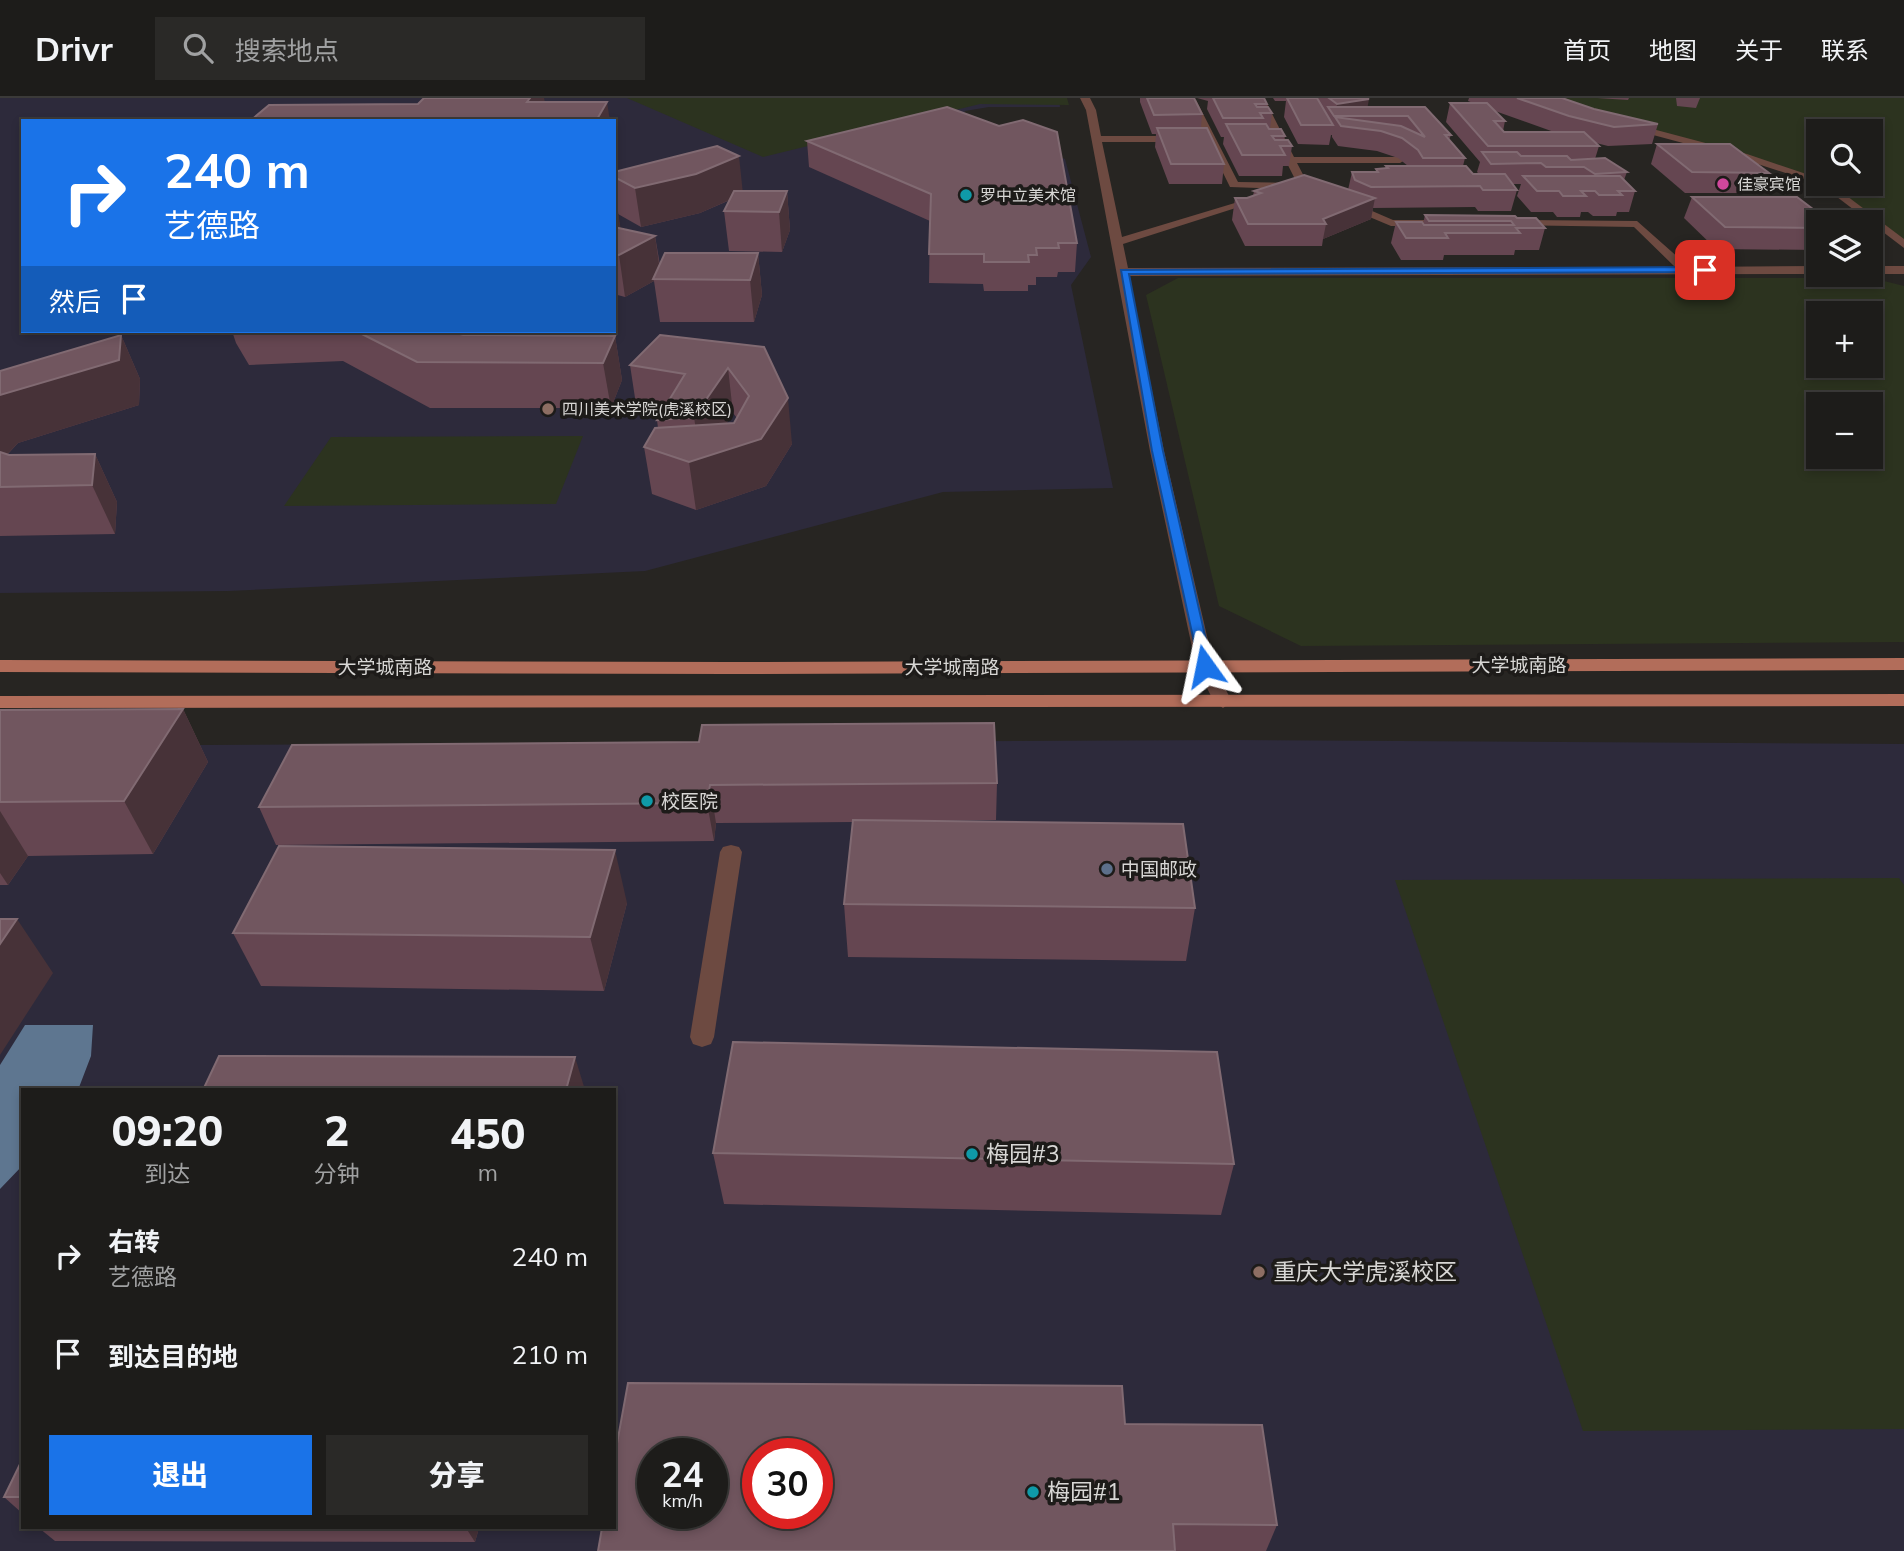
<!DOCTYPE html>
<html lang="zh">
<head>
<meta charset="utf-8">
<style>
	:root { --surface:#1d1c1a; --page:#2a2927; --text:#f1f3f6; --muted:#a0a1a2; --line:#3b3a39; --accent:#1a73e8 }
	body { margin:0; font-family:Mulish,"Noto Sans SC",sans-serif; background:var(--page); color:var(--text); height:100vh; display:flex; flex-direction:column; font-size:26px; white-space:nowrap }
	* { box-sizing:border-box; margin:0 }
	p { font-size:23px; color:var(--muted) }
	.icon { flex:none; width:38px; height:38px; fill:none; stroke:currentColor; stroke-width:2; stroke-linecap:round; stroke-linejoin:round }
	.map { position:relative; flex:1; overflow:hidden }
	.details { position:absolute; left:21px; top:990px; width:595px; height:441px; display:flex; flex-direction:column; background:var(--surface); border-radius:0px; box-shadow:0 4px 10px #0003,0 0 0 2px var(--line) }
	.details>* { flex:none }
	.top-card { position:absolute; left:21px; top:21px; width:595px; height:214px; border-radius:0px; box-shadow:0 4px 10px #0003,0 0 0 2px var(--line); background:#1a73e8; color:#fff; overflow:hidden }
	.buttons { position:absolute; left:1806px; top:21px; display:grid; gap:14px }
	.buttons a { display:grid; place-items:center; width:77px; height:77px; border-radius:0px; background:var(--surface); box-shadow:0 4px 10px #0003,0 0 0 2px var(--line); font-size:35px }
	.speed { position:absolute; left:637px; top:1340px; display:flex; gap:14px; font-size:35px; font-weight:700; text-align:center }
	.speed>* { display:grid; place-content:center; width:91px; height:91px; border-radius:50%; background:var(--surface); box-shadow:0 4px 10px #0003,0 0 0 2px var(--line); line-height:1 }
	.speed small { font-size:18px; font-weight:400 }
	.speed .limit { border:10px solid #d22; background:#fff; color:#111 }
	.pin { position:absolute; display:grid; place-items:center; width:60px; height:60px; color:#fff; margin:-30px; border-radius:14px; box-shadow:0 4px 10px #0006 }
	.me { position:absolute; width:77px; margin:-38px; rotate:348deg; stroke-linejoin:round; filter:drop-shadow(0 0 5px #0008) }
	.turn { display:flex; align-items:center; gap:24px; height:147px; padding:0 28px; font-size:32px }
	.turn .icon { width:91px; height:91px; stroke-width:2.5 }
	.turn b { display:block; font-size:49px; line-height:60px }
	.then { display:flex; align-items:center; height:66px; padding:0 28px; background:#0003; gap:14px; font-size:26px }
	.eta { display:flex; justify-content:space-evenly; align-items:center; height:119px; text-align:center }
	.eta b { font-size:42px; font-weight:800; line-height:49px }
	.cta { display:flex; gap:14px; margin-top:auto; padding:14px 28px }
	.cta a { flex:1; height:80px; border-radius:0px; background:var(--accent); color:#fff; font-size:28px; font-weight:800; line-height:80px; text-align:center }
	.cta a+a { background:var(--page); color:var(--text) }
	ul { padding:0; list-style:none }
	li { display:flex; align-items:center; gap:21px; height:98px; padding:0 28px }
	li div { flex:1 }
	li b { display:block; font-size:26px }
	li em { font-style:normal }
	header { display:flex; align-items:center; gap:42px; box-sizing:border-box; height:98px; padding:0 35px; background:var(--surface); border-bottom:2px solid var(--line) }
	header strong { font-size:33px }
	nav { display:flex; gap:38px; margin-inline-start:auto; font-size:24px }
	.search { width:490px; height:63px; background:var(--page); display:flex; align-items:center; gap:18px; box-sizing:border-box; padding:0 24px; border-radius:0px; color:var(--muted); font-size:26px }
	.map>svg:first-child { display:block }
</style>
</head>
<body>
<header>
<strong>Drivr</strong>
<div class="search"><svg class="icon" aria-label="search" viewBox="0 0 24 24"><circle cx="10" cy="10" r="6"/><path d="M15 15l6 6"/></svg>搜索地点</div>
<nav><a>首页</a><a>地图</a><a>关于</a><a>联系</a></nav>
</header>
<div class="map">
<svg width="1904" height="1453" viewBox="0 0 1904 1453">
	<rect width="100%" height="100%" fill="#272522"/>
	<g fill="#2d2a3b" fill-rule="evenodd">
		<path d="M 0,0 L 1059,0 L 1060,9 L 989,9 L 965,13 L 961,19 L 1065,61 L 1091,159 L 1071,187 L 1113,390 L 943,394 L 645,473 L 228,493 L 0,495 ZM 23,23 L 614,23 L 614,233 L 23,233 Z"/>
		<path d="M 1233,642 L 1904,646 L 1904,1453 L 0,1453 L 0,648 ZM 23,992 L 614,992 L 614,1430 L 23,1430 ZM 653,1356 L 712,1356 L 712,1416 L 653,1416 ZM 758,1356 L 817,1356 L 817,1416 L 758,1416 Z"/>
	</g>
	<g fill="#2c331f" fill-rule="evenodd">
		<path d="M 627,0 L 1067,0 L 1069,7 L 980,6 L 763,59 Z"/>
		<path d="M 1552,0 L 1904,0 L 1904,147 L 1825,86 L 1871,86 L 1871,33 L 1818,33 L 1818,83 L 1626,27 Z"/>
		<path d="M 1178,180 L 1872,180 L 1904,188 L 1904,544 L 1301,548 L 1219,508 L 1146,197 ZM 1818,215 L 1871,215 L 1871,268 L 1818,268 ZM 1818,306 L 1871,306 L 1871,359 L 1818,359 Z"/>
		<path d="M 583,338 L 556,406 L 284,408 L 331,339 Z"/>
		<path d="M 1899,780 L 1904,787 L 1904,1331 L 1583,1333 L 1395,782 Z"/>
	</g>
	<path fill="#5e7690" d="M 25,927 L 93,927 L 91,958 L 78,992 L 23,992 L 23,1067 L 0,1091 L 0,967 Z"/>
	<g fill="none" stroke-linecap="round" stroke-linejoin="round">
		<g fill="#6d4a41" fill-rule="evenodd">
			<path d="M 1080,0 L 1090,0 L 1096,12 L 1101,38 L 1183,38 L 1188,41 L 1183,44 L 1102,44 L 1122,139 L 1258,98 L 1267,100 L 1123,146 L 1128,170 L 1675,169 L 1634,129 L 1509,127 L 1507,125 L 1513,122 L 1637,123 L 1689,169 L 1818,168 L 1818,176 L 1129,178 L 1164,353 L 1214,568 L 1232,604 L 1223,610 L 1214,604 L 1196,568 L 1150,353 L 1086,12 Z"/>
			<path d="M 1173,0 L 1196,2 L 1238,84 L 1297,85 L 1254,0 L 1264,0 L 1294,59 L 1400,59 L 1405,62 L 1400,65 L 1297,65 L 1309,88 L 1293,94 L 1288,91 L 1230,89 L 1189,6 Z"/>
			<path d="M 1630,25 L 1747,56 L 1818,80 L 1820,86 L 1739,60 L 1627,30 L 1627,26 Z"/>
			<path d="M 1820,86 L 1831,86 L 1904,141 L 1904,150 Z"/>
			<path d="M 1341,103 L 1349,103 L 1393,122 L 1453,122 L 1459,125 L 1453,128 L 1391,128 L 1341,107 Z"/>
			<rect x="1871" y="168" width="33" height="8"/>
			<path d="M 731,747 L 739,749 L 742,754 L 714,939 L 711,946 L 702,949 L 693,946 L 690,939 L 720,754 L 723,749 Z"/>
		</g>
		<g fill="#b26d5a" fill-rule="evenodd">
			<path d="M 1904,560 L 1904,572 L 730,576 L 0,574 L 0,562 L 730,564 Z"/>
			<path d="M 1904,596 L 1904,608 L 0,610 L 0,598 Z"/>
		</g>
	</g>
	<g fill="#654651" fill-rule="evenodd">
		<path d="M 1140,0 L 1194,0 L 1202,16 L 1201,30 L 1224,66 L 1222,86 L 1169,86 L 1155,49 L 1156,36 L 1152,36 L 1140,4 Z"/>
		<path d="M 1197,0 L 1264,0 L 1267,6 L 1267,9 L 1272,15 L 1270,31 L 1285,38 L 1284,42 L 1292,48 L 1289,68 L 1283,68 L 1282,78 L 1239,78 L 1223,46 L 1224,39 L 1221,39 L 1207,11 L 1208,3 Z"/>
		<path d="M 1273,0 L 1366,0 L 1367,9 L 1425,9 L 1451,37 L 1449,42 L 1465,60 L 1463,68 L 1473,76 L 1479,76 L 1477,74 L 1480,64 L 1446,24 L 1450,5 L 1473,5 L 1468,3 L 1469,0 L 1562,0 L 1594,11 L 1658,26 L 1652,46 L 1608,48 L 1596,45 L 1599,48 L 1595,61 L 1627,74 L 1624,82 L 1635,93 L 1629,114 L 1617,114 L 1616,118 L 1593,118 L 1588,114 L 1581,114 L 1580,119 L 1557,119 L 1553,114 L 1531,114 L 1517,98 L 1521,86 L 1512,86 L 1517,92 L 1511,113 L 1478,113 L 1475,109 L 1373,110 L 1371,121 L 1323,141 L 1322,148 L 1245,148 L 1232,122 L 1235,100 L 1247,100 L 1253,98 L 1254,93 L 1348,92 L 1352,74 L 1376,74 L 1376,71 L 1385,70 L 1386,68 L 1408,68 L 1398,60 L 1377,53 L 1338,48 L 1332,39 L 1332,37 L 1331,37 L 1329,47 L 1298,46 L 1284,19 L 1286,3 L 1275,3 ZM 1495,13 L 1554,34 L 1504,34 L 1503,33 L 1505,23 Z"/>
		<path d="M 1597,0 L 1629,0 L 1628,2 Z"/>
		<path d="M 1676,0 L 1700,0 L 1696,10 L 1677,8 Z"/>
		<path d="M 807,43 L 1077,145 L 1075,174 L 1058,174 L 1057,179 L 1036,179 L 1036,187 L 1028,187 L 1028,193 L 984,193 L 983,186 L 929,185 L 930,123 L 809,69 Z"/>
		<path d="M 1657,46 L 1769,75 L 1761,95 L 1685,95 L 1651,66 Z"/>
		<path d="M 614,74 L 742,93 L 787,93 L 790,132 L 782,154 L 729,153 L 724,113 L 730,102 L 700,115 L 641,129 L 618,116 L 620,130 L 655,138 L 660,167 L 758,155 L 762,197 L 754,224 L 660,224 L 654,183 L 625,199 L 614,196 Z"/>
		<path d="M 1692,99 L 1818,124 L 1818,152 L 1716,151 L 1684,120 Z"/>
		<path d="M 1425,117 L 1517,120 L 1545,130 L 1539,152 L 1515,152 L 1514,157 L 1444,157 L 1443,162 L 1401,162 L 1391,145 L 1396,124 L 1423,126 Z"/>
		<path d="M 232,233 L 452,233 L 463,237 L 615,238 L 622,282 L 611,310 L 430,310 L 343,263 L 249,267 L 236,245 Z"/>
		<path d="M 121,237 L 140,281 L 139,307 L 18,345 L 7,357 L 95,356 L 117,404 L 115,436 L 0,438 L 0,273 Z"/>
		<path d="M 764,249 L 792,346 L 766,388 L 696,412 L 652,396 L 644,349 L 658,330 L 657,322 L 661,317 L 637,313 L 630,267 ZM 733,315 L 737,320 L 734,325 L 726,326 Z"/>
		<path d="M 183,611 L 208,664 L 153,756 L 28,758 L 8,787 L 0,787 L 0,612 Z"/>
		<path d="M 292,647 L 997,685 L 996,722 L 913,723 L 1195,810 L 1186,863 L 848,859 L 844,806 L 853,724 L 716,725 L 714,743 L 276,747 L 259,709 Z"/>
		<path d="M 627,805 L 604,893 L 261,888 L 233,835 Z"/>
		<path d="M 713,1055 L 1234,1066 L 1221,1117 L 724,1106 Z"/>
		<path d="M 1125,1326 L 1277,1427 L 1266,1453 L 598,1453 Z"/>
		<path d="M 23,1360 L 23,1416 L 4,1399 Z"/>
		<path d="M 39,1430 L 479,1430 L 475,1444 L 55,1443 Z"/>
	</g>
	<g fill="#473238">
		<path d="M 530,0 L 544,0 L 546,9 L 527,4 Z"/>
		<path d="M 1369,1 L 1366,18 L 1335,18 L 1337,6 Z"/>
		<path d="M 607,4 L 610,23 L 596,23 Z"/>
		<path d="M 739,58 L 743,96 L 700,115 L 641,129 L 635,90 Z"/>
		<path d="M 787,93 L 790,132 L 782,154 L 779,114 Z"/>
		<path d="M 615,94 L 621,133 L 614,135 Z"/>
		<path d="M 1375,100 L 1371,121 L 1323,141 L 1326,126 L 1323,121 Z"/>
		<path d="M 655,138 L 661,179 L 653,181 L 654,183 L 625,199 L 619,157 Z"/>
		<path d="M 758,155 L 762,197 L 754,224 L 750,182 Z"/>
		<path d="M 121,237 L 140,281 L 139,307 L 18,345 L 0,364 L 0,297 Z"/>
		<path d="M 615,238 L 622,282 L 611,310 L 603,265 Z"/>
		<path d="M 728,270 L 733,315 L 705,359 L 788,300 L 792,346 L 766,388 L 696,412 L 689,364 L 700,360 L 694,319 Z"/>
		<path d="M 95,356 L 117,404 L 115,436 L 92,387 Z"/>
		<path d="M 183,611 L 208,664 L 153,756 L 124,703 Z"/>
		<path d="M 710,687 L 716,725 L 714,743 L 707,705 Z"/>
		<path d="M 0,713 L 28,758 L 8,787 L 0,775 Z"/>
		<path d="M 615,752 L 627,805 L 604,893 L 590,839 Z"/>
		<path d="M 17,821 L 53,875 L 0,957 L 0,846 Z"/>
		<path d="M 575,959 L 585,992 L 566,992 Z"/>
		<path d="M 466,1430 L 479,1430 L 475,1444 Z"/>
	</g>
	<g fill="#71565f" stroke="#816a72" stroke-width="2" fill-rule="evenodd">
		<path d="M 424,0 L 530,0 L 527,4 L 607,4 L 596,23 L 250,23 L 269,7 L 418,6 Z"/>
		<path d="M 1147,0 L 1194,0 L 1202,16 L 1154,17 Z"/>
		<path d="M 1213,0 L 1264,0 L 1267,6 L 1255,6 L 1257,9 L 1268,9 L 1272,15 L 1260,15 L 1263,20 L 1223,20 Z"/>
		<path d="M 1287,0 L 1317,0 L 1333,27 L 1301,27 Z"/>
		<path d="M 1329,0 L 1366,0 L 1369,1 L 1337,6 Z"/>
		<path d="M 1517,0 L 1562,0 L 1594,11 L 1658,26 L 1614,29 L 1569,18 Z"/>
		<path d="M 1450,5 L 1487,5 L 1505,23 L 1494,23 L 1504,34 L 1584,34 L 1599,48 L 1488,48 Z"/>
		<path d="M 947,9 L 999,28 L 1023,22 L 1057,34 L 1077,145 L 1058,145 L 1059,150 L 1036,150 L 1037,157 L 1028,157 L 1029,164 L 984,164 L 984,156 L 929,156 L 931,96 L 807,43 Z"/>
		<path d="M 1328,9 L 1425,9 L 1451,37 L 1445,37 L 1465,60 L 1423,60 L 1418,52 L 1402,40 L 1381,33 L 1341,28 L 1335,19 L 1401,28 L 1425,39 L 1408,18 L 1334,18 Z"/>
		<path d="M 1226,26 L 1266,26 L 1269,31 L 1281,31 L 1285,38 L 1272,38 L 1275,42 L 1288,42 L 1292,48 L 1280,48 L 1285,57 L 1242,57 Z"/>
		<path d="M 1157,30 L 1207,30 L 1224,66 L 1171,66 Z"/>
		<path d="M 1657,46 L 1730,46 L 1769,75 L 1692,74 Z"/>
		<path d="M 717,48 L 739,58 L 696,76 L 635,90 L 614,79 L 614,74 Z"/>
		<path d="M 1482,54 L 1517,54 L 1521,58 L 1567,58 L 1571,62 L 1605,60 L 1627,74 L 1595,76 L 1584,69 L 1546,69 L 1541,65 L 1491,66 Z"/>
		<path d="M 1386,68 L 1466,68 L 1473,76 L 1505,76 L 1517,92 L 1483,92 L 1480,88 L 1371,89 L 1355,82 L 1352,74 L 1378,74 L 1376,71 L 1388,70 Z"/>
		<path d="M 1304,77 L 1375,100 L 1323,121 L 1326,126 L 1248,126 L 1235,100 L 1247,100 L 1261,95 L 1254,93 Z"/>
		<path d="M 1523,78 L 1620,78 L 1635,93 L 1618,93 L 1622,97 L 1599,97 L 1595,93 L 1581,93 L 1586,98 L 1563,98 L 1559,93 L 1537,93 Z"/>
		<path d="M 734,93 L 787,93 L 779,114 L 724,113 Z"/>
		<path d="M 1692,99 L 1797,99 L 1830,124 L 1818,124 L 1818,130 L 1725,129 Z"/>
		<path d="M 1425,117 L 1515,118 L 1517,120 L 1536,120 L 1545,130 L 1516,130 L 1520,135 L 1445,135 L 1448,140 L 1406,140 L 1396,124 L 1422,124 L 1424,127 L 1514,127 L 1511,123 L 1429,123 Z"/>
		<path d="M 614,129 L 655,138 L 619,157 L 614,156 Z"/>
		<path d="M 665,155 L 758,155 L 750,182 L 653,181 Z"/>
		<path d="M 356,233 L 452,233 L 463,237 L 615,238 L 603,265 L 417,264 Z"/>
		<path d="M 121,237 L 119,262 L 0,297 L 0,273 Z"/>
		<path d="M 660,237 L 764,249 L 788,300 L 761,341 L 689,364 L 644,349 L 655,330 L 734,325 L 749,298 L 728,270 L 694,319 L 657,322 L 685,276 L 630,267 Z"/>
		<path d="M 0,354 L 9,357 L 95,356 L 92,387 L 0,389 Z"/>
		<path d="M 183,611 L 124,703 L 0,704 L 0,612 Z"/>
		<path d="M 994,625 L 997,685 L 710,687 L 707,705 L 259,709 L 292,647 L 699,644 L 702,627 Z"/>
		<path d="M 853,722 L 1183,726 L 1195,810 L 844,806 Z"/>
		<path d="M 279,748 L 615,752 L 590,839 L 233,835 Z"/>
		<path d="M 0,821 L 17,821 L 0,846 Z"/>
		<path d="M 733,944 L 1217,954 L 1234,1066 L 713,1055 Z"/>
		<path d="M 219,958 L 575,959 L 566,992 L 203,992 Z"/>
		<path d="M 628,1285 L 1122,1288 L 1125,1326 L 1262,1327 L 1277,1427 L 1173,1426 L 1175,1453 L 598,1453 L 602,1430 L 614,1430 L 614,1362 ZM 653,1356 L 712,1356 L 712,1416 L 653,1416 ZM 758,1356 L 817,1356 L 817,1416 L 758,1416 Z"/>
		<path d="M 23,1360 L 23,1399 L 4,1399 Z"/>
	</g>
	<path fill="#1a73e8" stroke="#114b97" stroke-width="2" d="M 1705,169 L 1709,170 L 1709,174 L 1129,176 L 1163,353 L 1212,568 L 1210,571 L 1200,571 L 1152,353 L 1121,172 Z"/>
	<circle fill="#d1479c" stroke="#1d1b19" stroke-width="2.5" cx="1723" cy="86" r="7"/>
	<g fill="#0f9aa8" stroke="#1d1b19" stroke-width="2.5">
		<circle cx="966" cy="97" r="7"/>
		<circle cx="647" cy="703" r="7"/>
		<circle cx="972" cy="1056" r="7"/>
		<circle cx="1033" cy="1394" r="7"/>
	</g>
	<g fill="#8d6e63" stroke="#1d1b19" stroke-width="2.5">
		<circle cx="548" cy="311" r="7"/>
		<circle cx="1259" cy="1174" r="7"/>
	</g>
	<circle fill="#5c6f8a" stroke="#1d1b19" stroke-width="2.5" cx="1107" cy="771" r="7"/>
	<g text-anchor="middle" stroke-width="7" stroke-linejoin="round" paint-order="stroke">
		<g font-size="16" fill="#d8d7d5" stroke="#1d1b19" text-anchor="start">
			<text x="1737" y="92">佳豪宾馆</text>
			<text x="980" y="103">罗中立美术馆</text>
			<text x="562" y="317">四川美术学院(虎溪校区)</text>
		</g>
		<g font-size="19" fill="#d8d7d5" stroke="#1d1b19">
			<text x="1519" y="574">大学城南路</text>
			<text x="385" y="576">大学城南路</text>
			<text x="952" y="576">大学城南路</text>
		</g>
		<g font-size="19" fill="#d8d7d5" stroke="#1d1b19" text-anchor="start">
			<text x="661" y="710">校医院</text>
			<text x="1121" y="778">中国邮政</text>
		</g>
		<g font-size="23" fill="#d8d7d5" stroke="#1d1b19" text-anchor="start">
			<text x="986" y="1064">梅园#3</text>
			<text x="1273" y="1182">重庆大学虎溪校区</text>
			<text x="1047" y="1402">梅园#1</text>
		</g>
	</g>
</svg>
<div class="buttons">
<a><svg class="icon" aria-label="search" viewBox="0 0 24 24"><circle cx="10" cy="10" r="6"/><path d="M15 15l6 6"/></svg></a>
<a><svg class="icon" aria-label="layers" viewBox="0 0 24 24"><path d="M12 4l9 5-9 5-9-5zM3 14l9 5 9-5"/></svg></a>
<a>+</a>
<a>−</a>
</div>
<div class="speed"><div>24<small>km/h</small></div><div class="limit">30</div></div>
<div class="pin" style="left:1705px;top:172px;background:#d93025"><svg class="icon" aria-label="arrive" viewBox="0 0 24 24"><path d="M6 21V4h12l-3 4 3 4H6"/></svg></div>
<svg class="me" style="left:1205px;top:568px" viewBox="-20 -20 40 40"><path d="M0-17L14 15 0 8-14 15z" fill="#1a73e8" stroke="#fff" stroke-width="4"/></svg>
<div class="top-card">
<div class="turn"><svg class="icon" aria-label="right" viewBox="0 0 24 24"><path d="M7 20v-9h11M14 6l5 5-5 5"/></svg><div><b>240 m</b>艺德路</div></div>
<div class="then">然后<svg class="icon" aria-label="arrive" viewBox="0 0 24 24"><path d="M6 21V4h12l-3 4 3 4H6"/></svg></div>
</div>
<section class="details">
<div class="eta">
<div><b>09:20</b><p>到达</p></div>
<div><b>2</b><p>分钟</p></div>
<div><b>450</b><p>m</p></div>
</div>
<ul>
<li><svg class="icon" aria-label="right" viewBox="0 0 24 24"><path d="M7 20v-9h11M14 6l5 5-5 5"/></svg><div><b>右转</b><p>艺德路</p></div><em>240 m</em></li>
<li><svg class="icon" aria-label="arrive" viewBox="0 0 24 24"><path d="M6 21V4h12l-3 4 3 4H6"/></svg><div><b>到达目的地</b></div><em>210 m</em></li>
</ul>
<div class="cta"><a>退出</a><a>分享</a></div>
</section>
</div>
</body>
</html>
